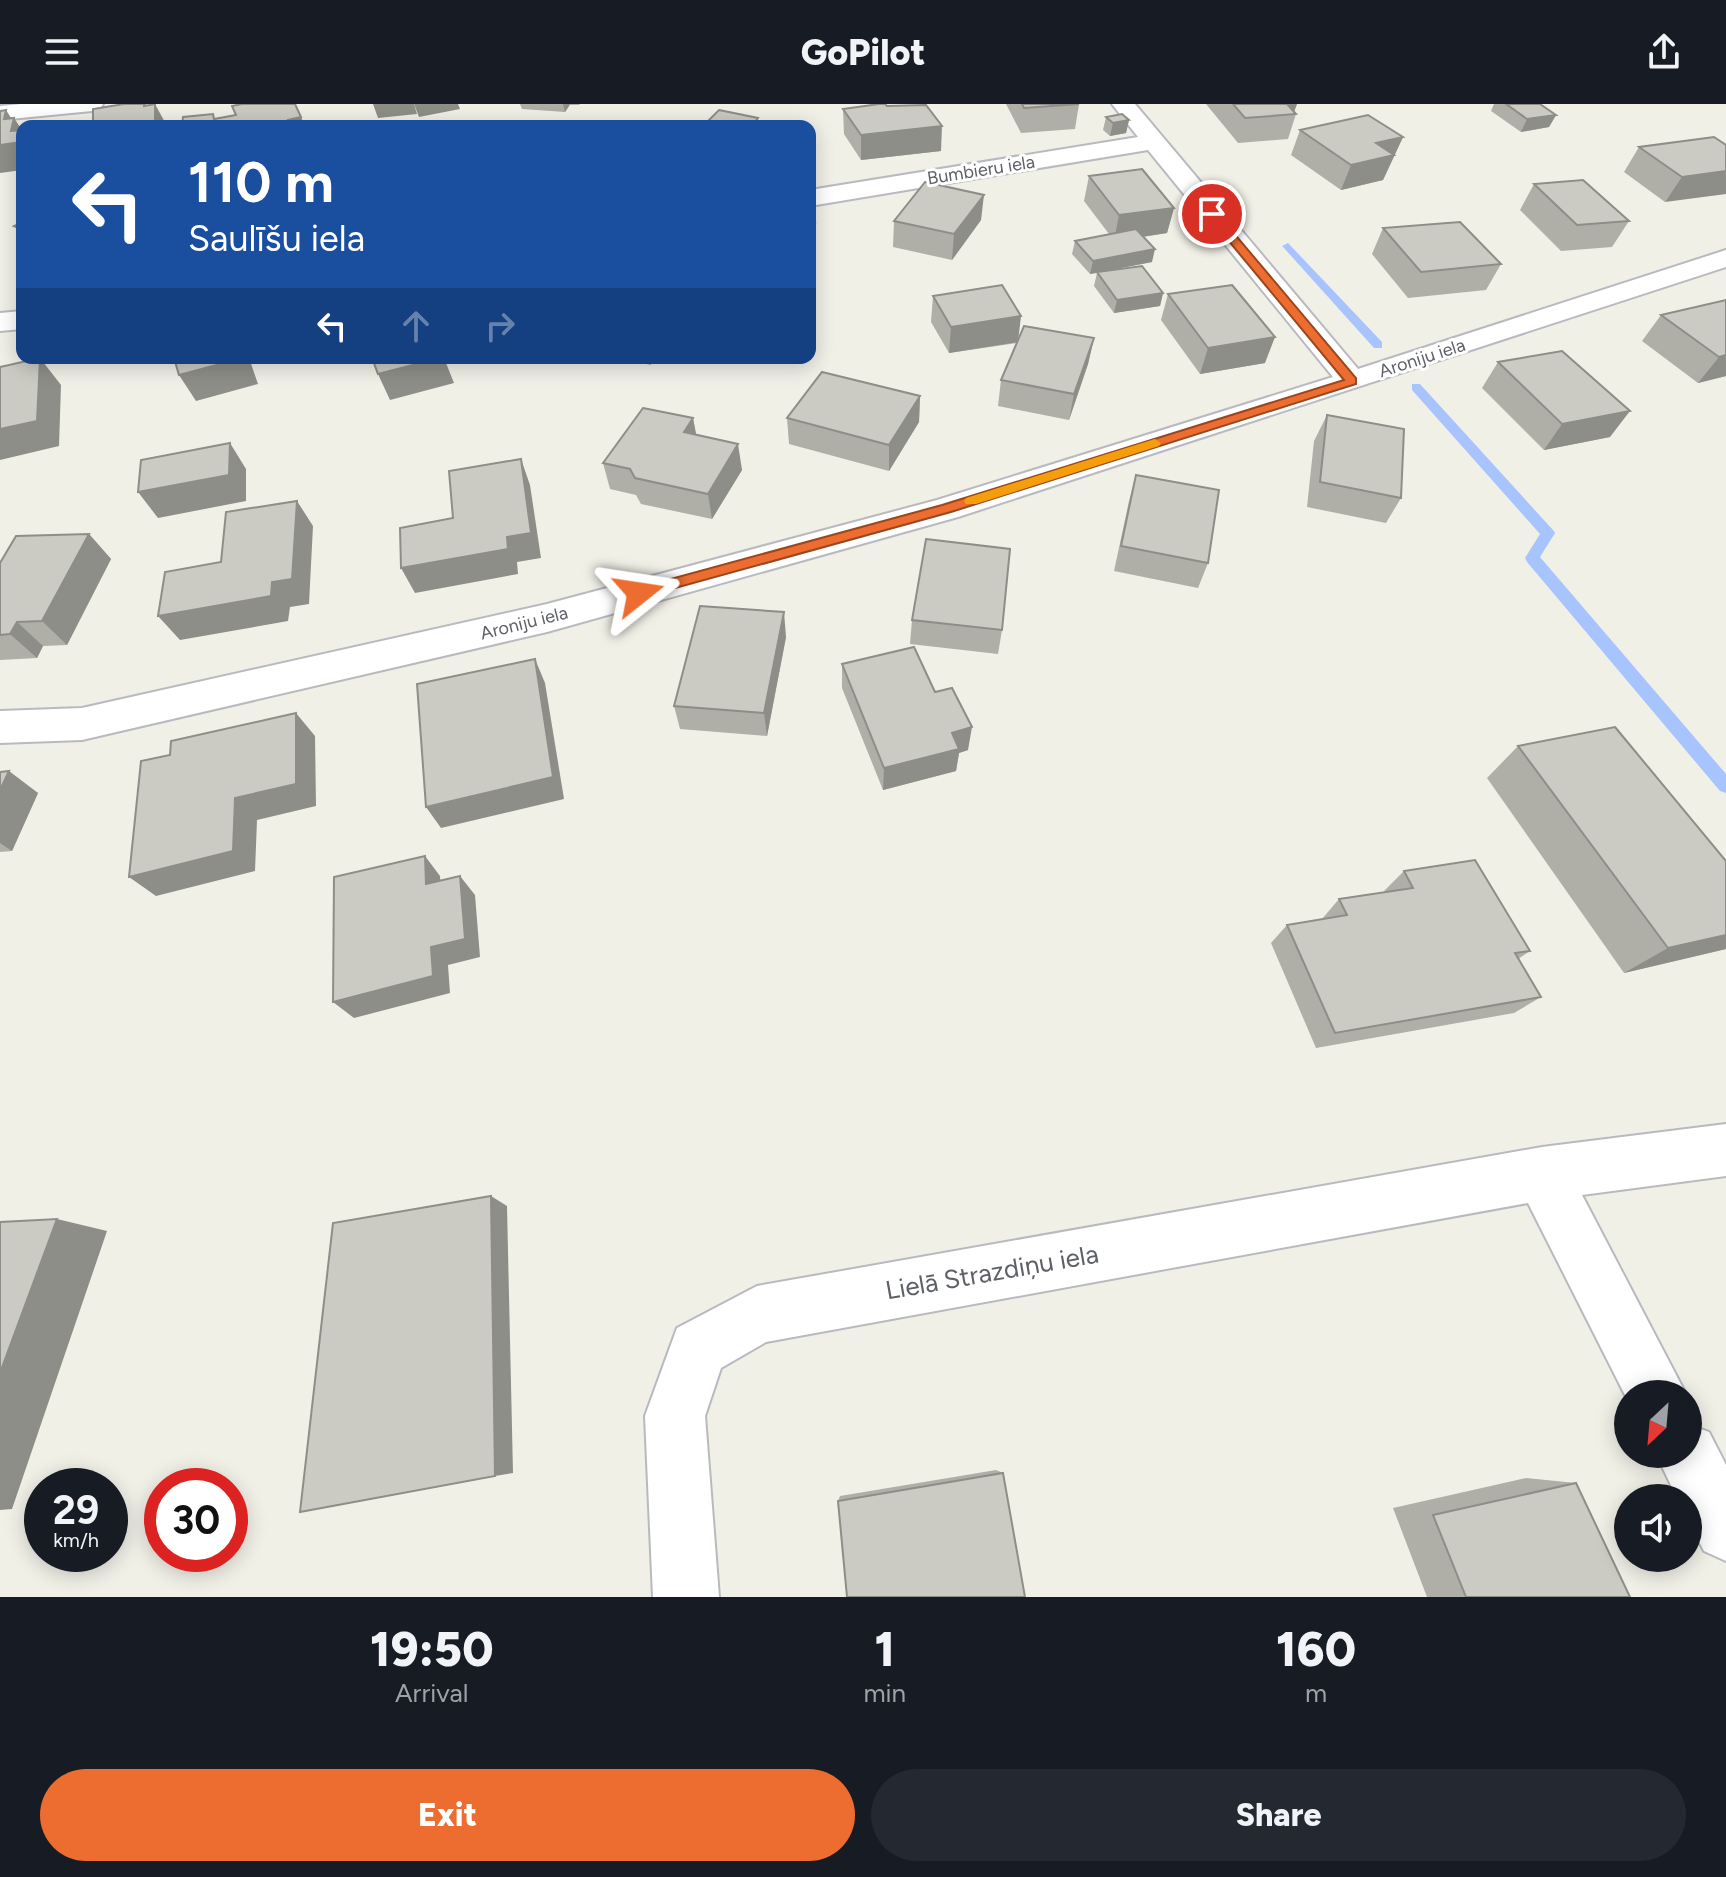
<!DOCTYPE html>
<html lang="en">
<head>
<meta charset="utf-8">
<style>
	:root { --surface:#171b24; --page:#242831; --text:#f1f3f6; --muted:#9ea1a6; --accent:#ed6d30 }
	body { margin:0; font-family:Figtree,sans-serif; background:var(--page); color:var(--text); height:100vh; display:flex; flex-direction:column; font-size:30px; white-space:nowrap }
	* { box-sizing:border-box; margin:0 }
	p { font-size:26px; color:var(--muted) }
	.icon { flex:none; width:44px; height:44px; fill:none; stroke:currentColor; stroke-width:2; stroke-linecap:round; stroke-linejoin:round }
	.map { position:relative; height:1493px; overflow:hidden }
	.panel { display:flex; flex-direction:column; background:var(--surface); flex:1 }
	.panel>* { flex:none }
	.guide { position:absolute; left:16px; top:16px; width:800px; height:244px; border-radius:16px; box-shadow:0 4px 20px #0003; background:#1a4fa0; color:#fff; overflow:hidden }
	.needle { width:52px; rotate:206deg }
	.fabs { position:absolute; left:1614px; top:1276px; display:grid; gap:16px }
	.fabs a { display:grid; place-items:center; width:88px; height:88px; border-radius:50%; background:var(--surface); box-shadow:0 4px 20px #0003; font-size:40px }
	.speed { position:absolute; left:24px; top:1364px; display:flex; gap:16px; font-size:40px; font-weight:700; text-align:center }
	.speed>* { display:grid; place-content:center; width:104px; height:104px; border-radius:50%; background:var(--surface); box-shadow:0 4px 20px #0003; line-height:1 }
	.speed small { font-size:20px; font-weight:400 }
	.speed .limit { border:12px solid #d22; background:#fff; color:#111 }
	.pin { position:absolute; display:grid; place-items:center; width:68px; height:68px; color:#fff; margin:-34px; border:4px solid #fff; border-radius:50%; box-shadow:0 2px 8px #0007 }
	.me { position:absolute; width:88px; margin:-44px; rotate:75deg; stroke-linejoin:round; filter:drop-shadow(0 0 6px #0008) }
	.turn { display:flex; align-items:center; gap:28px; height:168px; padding:0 40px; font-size:36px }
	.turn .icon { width:104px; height:104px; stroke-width:2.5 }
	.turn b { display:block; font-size:56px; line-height:68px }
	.lanes { display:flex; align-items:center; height:76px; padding:0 40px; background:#0003; justify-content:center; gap:40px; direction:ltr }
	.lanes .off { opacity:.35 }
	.eta { display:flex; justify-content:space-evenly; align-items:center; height:136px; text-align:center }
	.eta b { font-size:48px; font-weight:800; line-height:56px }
	.action { display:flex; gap:16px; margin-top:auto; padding:16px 40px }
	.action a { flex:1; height:92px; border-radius:48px; background:var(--accent); color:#fff; font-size:32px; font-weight:800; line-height:92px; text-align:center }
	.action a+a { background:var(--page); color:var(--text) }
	header { display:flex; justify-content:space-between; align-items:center; height:104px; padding:0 40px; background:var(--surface); font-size:36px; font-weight:800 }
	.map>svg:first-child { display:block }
</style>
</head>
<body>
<header><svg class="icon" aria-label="menu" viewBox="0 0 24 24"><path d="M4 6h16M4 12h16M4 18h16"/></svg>GoPilot<svg class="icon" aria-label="share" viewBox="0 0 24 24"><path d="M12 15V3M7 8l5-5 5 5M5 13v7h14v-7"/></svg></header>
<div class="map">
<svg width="1726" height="1493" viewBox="0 0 1726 1493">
	<rect width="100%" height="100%" fill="#f0f0e7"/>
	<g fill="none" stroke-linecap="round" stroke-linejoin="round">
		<g fill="#a8c4ff" fill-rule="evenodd">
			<path d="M 1288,139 L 1382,238 L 1382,244 L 1374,244 L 1284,144 L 1282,142 Z"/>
			<path d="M 1412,280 L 1420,280 L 1553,426 L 1555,429 L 1540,453 L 1726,670 L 1726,689 L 1720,687 L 1527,458 L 1525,454 L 1540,430 L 1412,286 Z"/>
		</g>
		<g stroke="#b9bac0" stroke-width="4">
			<g id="street">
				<path d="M 21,0 L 103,0 L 100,5 L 92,7 L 0,16 L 0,2 Z"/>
				<path d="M 1112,0 L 1135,0 L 1358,265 L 1726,146 L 1726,163 L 958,413 L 547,528 L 82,636 L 0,639 L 0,607 L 82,604 L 547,500 L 937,396 L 1333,273 L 1148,46 L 810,102 L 810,86 L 1138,33 Z"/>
				<path d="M 22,207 L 22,225 L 0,227 L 0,209 Z"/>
				<path d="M 1726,1020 L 1726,1072 L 1582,1091 L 1686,1290 L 1628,1290 L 1628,1297 L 1528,1099 L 766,1238 L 721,1264 L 705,1312 L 719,1493 L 653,1493 L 645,1312 L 677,1224 L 757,1182 L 1542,1043 Z"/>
				<path d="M 1688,1320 L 1709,1328 L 1726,1361 L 1726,1457 L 1704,1447 L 1688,1416 L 1688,1394 L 1677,1394 L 1656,1350 L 1688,1350 Z"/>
			</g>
		</g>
		<use href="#street" fill="#fff" fill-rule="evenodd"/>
	</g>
	<g fill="#afafa8">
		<path d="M 520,0 L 580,0 L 579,1 L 570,1 L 565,8 L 522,5 Z"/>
		<path d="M 1006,0 L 1079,0 L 1075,25 L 1021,29 Z"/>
		<path d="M 1206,0 L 1297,0 L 1294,8 L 1296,10 L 1288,35 L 1238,39 Z"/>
		<path d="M 1494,0 L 1540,0 L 1556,11 L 1549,23 L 1521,28 L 1491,7 Z"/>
		<path d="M 843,5 L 941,47 L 861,56 L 844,30 Z"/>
		<path d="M 1106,13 L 1129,16 L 1126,29 L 1110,32 L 1103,26 Z"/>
		<path d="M 1300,26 L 1403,33 L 1383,76 L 1341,86 L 1291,51 Z"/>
		<path d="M 1714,33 L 1665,98 L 1624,68 L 1639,43 Z"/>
		<path d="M 1089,72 L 1174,104 L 1167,129 L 1143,133 L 1152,158 L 1110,166 L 1163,189 L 1160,202 L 1114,209 L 1094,182 L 1097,169 L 1090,170 L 1072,150 L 1075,137 L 1109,130 L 1084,97 Z"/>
		<path d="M 1534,80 L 1629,117 L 1612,143 L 1561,147 L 1520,106 Z"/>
		<path d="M 981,116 L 952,156 L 893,143 L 894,117 Z"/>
		<path d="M 22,118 L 22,132 L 14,122 Z"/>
		<path d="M 1383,124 L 1501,160 L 1486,186 L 1408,194 L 1372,150 Z"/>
		<path d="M 1168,190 L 1265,259 L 1200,270 L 1161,216 Z"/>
		<path d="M 933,192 L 1018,236 L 1094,234 L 1088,260 L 1069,316 L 998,302 L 1001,276 L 1017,239 L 949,249 L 931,218 Z"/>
		<path d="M 1726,196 L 1726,272 L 1698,279 L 1642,237 L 1661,211 Z"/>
		<path d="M 626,254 L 656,254 L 650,261 Z"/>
		<path d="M 1498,258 L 1610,333 L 1544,346 L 1482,284 Z"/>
		<path d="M 920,292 L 919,318 L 889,367 L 789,340 L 787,314 Z"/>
		<path d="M 1327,311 L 1401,394 L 1386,419 L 1307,403 L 1314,337 Z"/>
		<path d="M 693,314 L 696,331 L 742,366 L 712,415 L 641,400 L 636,391 L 610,385 L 603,359 Z"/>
		<path d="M 1136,371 L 1208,459 L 1198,484 L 1114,467 L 1129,397 Z"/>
		<path d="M 89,430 L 111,455 L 67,541 L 43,542 L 37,554 L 0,556 L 0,459 Z"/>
		<path d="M 912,516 L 1002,526 L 998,550 L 910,540 Z"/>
		<path d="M 786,533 L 767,632 L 680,625 L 674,602 Z"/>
		<path d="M 842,560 L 935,588 L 968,646 L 959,649 L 956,667 L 883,686 L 842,584 Z"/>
		<path d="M 1518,642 L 1726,845 L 1624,869 L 1487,674 Z"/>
		<path d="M 0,668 L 38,689 L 12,747 L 0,748 Z"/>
		<path d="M 1404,767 L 1530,847 L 1518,855 L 1541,893 L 1514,909 L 1316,944 L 1271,839 L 1287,821 L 1322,815 L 1339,795 L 1385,788 L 1384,787 Z"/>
		<path d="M 996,1366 L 1003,1369 L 838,1397 L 840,1392 Z"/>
		<path d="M 1526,1374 L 1576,1379 L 1630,1493 L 1427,1493 L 1393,1404 Z"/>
	</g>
	<g fill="#8e8e88">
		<path d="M 144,0 L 146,0 L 155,18 L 155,0 L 167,22 L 147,22 Z"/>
		<path d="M 373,0 L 414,0 L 417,10 L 378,14 Z"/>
		<path d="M 414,0 L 458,0 L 460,5 L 419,13 Z"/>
		<path d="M 563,0 L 570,0 L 565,8 Z"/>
		<path d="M 1278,0 L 1297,0 L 1293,10 Z"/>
		<path d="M 6,6 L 13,17 L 14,14 L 22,26 L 22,66 L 0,69 L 0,41 Z"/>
		<path d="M 1556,11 L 1549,23 L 1521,28 L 1527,15 Z"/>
		<path d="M 301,13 L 305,22 L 291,22 L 288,16 Z"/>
		<path d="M 1129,16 L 1126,29 L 1110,32 L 1113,19 Z"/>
		<path d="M 942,22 L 941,47 L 861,56 L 861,31 Z"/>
		<path d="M 1403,33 L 1383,76 L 1341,86 L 1351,61 L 1376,39 Z"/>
		<path d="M 1726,67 L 1726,90 L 1665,98 L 1682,73 Z"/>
		<path d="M 984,91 L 981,116 L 952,156 L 954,130 Z"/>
		<path d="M 1174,104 L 1167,129 L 1114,137 L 1119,111 Z"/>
		<path d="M 815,119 L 816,144 L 810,152 L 810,125 Z"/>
		<path d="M 1155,145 L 1152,158 L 1090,170 L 1093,157 Z"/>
		<path d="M 1163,189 L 1160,202 L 1114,209 L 1117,196 Z"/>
		<path d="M 1021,212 L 1018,238 L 949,249 L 951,223 Z"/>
		<path d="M 1275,233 L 1265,259 L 1200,270 L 1208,244 Z"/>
		<path d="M 1094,234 L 1088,260 L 1069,316 L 1074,290 Z"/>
		<path d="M 1726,251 L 1726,272 L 1698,279 L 1719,253 Z"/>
		<path d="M 40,254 L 61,281 L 59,342 L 0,356 L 0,325 Z"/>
		<path d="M 243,254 L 249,254 L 258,280 L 196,297 L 179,271 Z"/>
		<path d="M 440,254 L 444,254 L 454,279 L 390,296 L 378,270 Z"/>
		<path d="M 649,254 L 656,254 L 650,261 Z"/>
		<path d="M 920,292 L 919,318 L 889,367 L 889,341 Z"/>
		<path d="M 1630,307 L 1610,333 L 1544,346 L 1562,320 Z"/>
		<path d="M 693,314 L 698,340 L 684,328 Z"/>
		<path d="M 230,339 L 246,365 L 246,397 L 158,414 L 138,388 Z"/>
		<path d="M 738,340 L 742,366 L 712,415 L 708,390 Z"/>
		<path d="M 521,355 L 530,381 L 541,454 L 517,458 L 518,470 L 415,489 L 401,464 L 507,433 Z"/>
		<path d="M 297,397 L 313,422 L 309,500 L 290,503 L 288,517 L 180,536 L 158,512 L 272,478 Z"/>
		<path d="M 89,430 L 111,455 L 67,541 L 42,517 Z"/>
		<path d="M 784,508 L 786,533 L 767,632 L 764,609 Z"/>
		<path d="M 17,518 L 43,542 L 37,554 L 10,530 Z"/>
		<path d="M 535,555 L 545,579 L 564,695 L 441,724 L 426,703 Z"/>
		<path d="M 296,609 L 315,632 L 316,702 L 257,716 L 255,767 L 156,792 L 129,773 L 235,694 Z"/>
		<path d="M 972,623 L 968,646 L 959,649 L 956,667 L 883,686 L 884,664 L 952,629 Z"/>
		<path d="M 9,667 L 38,689 L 12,747 L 0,739 L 0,686 Z"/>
		<path d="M 425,752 L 440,772 L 442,799 L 426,780 Z"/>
		<path d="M 460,772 L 475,791 L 480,853 L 448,861 L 450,889 L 354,914 L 333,898 L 431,843 Z"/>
		<path d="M 1726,831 L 1726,845 L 1624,869 L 1668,844 Z"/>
		<path d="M 491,1092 L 507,1102 L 513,1369 L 495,1372 Z"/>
		<path d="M 57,1115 L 107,1127 L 12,1405 L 0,1406 L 0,1269 Z"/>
	</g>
	<g fill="#cbcbc3" stroke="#8e8e88" stroke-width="2">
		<path d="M 124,0 L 144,0 L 144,2 L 155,0 L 155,19 L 147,20 L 147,22 L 93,22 L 93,5 Z"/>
		<path d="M 242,0 L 295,0 L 301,13 L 288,16 L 291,22 L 182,22 L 183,13 L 213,10 L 214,15 L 236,11 L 232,2 Z"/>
		<path d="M 879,0 L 885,0 L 887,2 L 926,1 L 942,22 L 861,31 L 843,5 Z"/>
		<path d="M 1022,0 L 1079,0 L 1024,4 Z"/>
		<path d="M 1233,0 L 1287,0 L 1296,10 L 1245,14 Z"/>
		<path d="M 1506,0 L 1540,0 L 1556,11 L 1527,15 Z"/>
		<path d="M 6,6 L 4,15 L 14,14 L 11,27 L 22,26 L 22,38 L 0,41 L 0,7 Z"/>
		<path d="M 719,6 L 758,14 L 756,17 L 776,20 L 774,22 L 703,22 Z"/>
		<path d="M 1122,10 L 1129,16 L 1113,19 L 1106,13 Z"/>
		<path d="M 1368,11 L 1403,33 L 1376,39 L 1394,51 L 1351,61 L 1300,26 Z"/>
		<path d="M 1714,33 L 1726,41 L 1726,67 L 1682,73 L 1639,43 Z"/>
		<path d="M 1142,65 L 1174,104 L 1119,111 L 1089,72 Z"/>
		<path d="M 1583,76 L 1629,117 L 1577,121 L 1534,80 Z"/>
		<path d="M 925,78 L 984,91 L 954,130 L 894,117 Z"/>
		<path d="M 810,117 L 815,119 L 810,125 Z"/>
		<path d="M 22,118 L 22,125 L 14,122 Z"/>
		<path d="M 1460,118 L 1501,160 L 1421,168 L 1383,124 Z"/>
		<path d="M 1136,125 L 1155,145 L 1093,157 L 1075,137 Z"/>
		<path d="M 1142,162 L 1163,189 L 1117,196 L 1097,168 Z"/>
		<path d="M 1002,181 L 1021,212 L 951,223 L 933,192 Z"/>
		<path d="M 1232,181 L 1275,233 L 1208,244 L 1168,190 Z"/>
		<path d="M 1726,196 L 1726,251 L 1719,253 L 1661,211 Z"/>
		<path d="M 1024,222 L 1094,234 L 1074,290 L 1001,276 Z"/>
		<path d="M 1562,247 L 1630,307 L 1562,320 L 1498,258 Z"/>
		<path d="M 40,254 L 37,317 L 0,325 L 0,263 Z"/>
		<path d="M 174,254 L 243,254 L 179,271 Z"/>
		<path d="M 372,254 L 440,254 L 378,270 Z"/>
		<path d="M 822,268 L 920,292 L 889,341 L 787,314 Z"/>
		<path d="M 643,304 L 693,314 L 684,328 L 738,340 L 708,390 L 635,374 L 630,365 L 603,359 Z"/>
		<path d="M 1327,311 L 1404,325 L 1401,394 L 1320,378 Z"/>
		<path d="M 230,339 L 229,371 L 138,388 L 141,356 Z"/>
		<path d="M 521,355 L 531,429 L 507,433 L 508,445 L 401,464 L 400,424 L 453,414 L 449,367 Z"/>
		<path d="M 1136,371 L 1219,386 L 1208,459 L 1121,442 Z"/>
		<path d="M 297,397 L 292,475 L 272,478 L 271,492 L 158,512 L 165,468 L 221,458 L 226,408 Z"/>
		<path d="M 89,430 L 42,517 L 17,518 L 10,530 L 0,531 L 0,459 L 16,432 Z"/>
		<path d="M 926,435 L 1010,445 L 1002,526 L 912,516 Z"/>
		<path d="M 700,502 L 784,508 L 764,609 L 674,602 Z"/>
		<path d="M 914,543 L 935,588 L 952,584 L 972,623 L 952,629 L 959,645 L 884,664 L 842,560 Z"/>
		<path d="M 535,555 L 553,673 L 426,703 L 417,580 Z"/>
		<path d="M 296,609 L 296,680 L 235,694 L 233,747 L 129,773 L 141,657 L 170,651 L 171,637 Z"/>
		<path d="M 1615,623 L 1726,757 L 1726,831 L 1668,844 L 1518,642 Z"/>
		<path d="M 9,667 L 0,686 L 0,668 Z"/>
		<path d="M 425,752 L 426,780 L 460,772 L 465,835 L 431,843 L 433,872 L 333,898 L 334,773 Z"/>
		<path d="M 1475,756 L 1530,847 L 1515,849 L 1541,893 L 1335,929 L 1287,821 L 1347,811 L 1339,795 L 1413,784 L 1404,767 Z"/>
		<path d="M 491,1092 L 495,1372 L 300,1408 L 333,1119 Z"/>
		<path d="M 57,1115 L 0,1269 L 0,1118 Z"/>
		<path d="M 1003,1369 L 1025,1493 L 847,1493 L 838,1397 Z"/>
		<path d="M 1576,1379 L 1630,1493 L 1466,1493 L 1433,1411 Z"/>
	</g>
	<path fill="#ed6d30" stroke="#9a471f" stroke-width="2" d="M 1208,108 L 1216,108 L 1356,274 L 1356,280 L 951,408 L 639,494 L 634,493 L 634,485 L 942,401 L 1344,276 L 1208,112 Z"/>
	<path fill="#f59e0b" d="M 1155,335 L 1161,339 L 1159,342 L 976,400 L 966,400 L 964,397 L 966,394 Z"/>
	<g text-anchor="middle" stroke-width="6" stroke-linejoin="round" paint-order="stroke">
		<g font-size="18" fill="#5e6067" stroke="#fff">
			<text transform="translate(981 66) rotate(-9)" y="6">Bumbieru iela</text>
			<text transform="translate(1422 254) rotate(-18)" y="6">Aroniju iela</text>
			<text transform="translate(524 519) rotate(-14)" y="6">Aroniju iela</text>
		</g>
		<g font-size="26" fill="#5e6067" stroke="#fff">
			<text transform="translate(992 1168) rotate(-10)" y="9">Lielā Strazdiņu iela</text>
		</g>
	</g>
</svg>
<div class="fabs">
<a><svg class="needle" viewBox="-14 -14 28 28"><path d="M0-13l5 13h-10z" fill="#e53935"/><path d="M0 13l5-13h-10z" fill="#9ea1a6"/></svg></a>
<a><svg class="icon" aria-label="sound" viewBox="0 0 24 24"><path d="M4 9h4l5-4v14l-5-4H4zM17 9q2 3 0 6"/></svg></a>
</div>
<div class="speed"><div>29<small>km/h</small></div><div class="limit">30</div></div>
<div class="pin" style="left:1212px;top:110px;background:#d93025"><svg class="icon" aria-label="arrive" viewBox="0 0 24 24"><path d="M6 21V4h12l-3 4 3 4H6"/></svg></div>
<svg class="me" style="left:639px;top:489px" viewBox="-20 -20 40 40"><path d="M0-17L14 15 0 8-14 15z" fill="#ed6d30" stroke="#fff" stroke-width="4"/></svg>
<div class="guide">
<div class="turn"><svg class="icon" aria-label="left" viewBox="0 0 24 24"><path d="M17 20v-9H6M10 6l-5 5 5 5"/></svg><div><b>110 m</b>Saulīšu iela</div></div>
<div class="lanes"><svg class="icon" aria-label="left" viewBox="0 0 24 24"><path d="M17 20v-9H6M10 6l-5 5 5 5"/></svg><svg class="icon off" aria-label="ahead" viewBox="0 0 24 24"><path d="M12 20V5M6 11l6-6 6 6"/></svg><svg class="icon off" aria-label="right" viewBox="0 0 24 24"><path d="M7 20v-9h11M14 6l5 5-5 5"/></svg></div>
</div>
</div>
<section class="panel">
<div class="eta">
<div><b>19:50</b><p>Arrival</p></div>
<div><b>1</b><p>min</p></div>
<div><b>160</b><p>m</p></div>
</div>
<div class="action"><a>Exit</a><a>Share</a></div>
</section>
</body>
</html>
